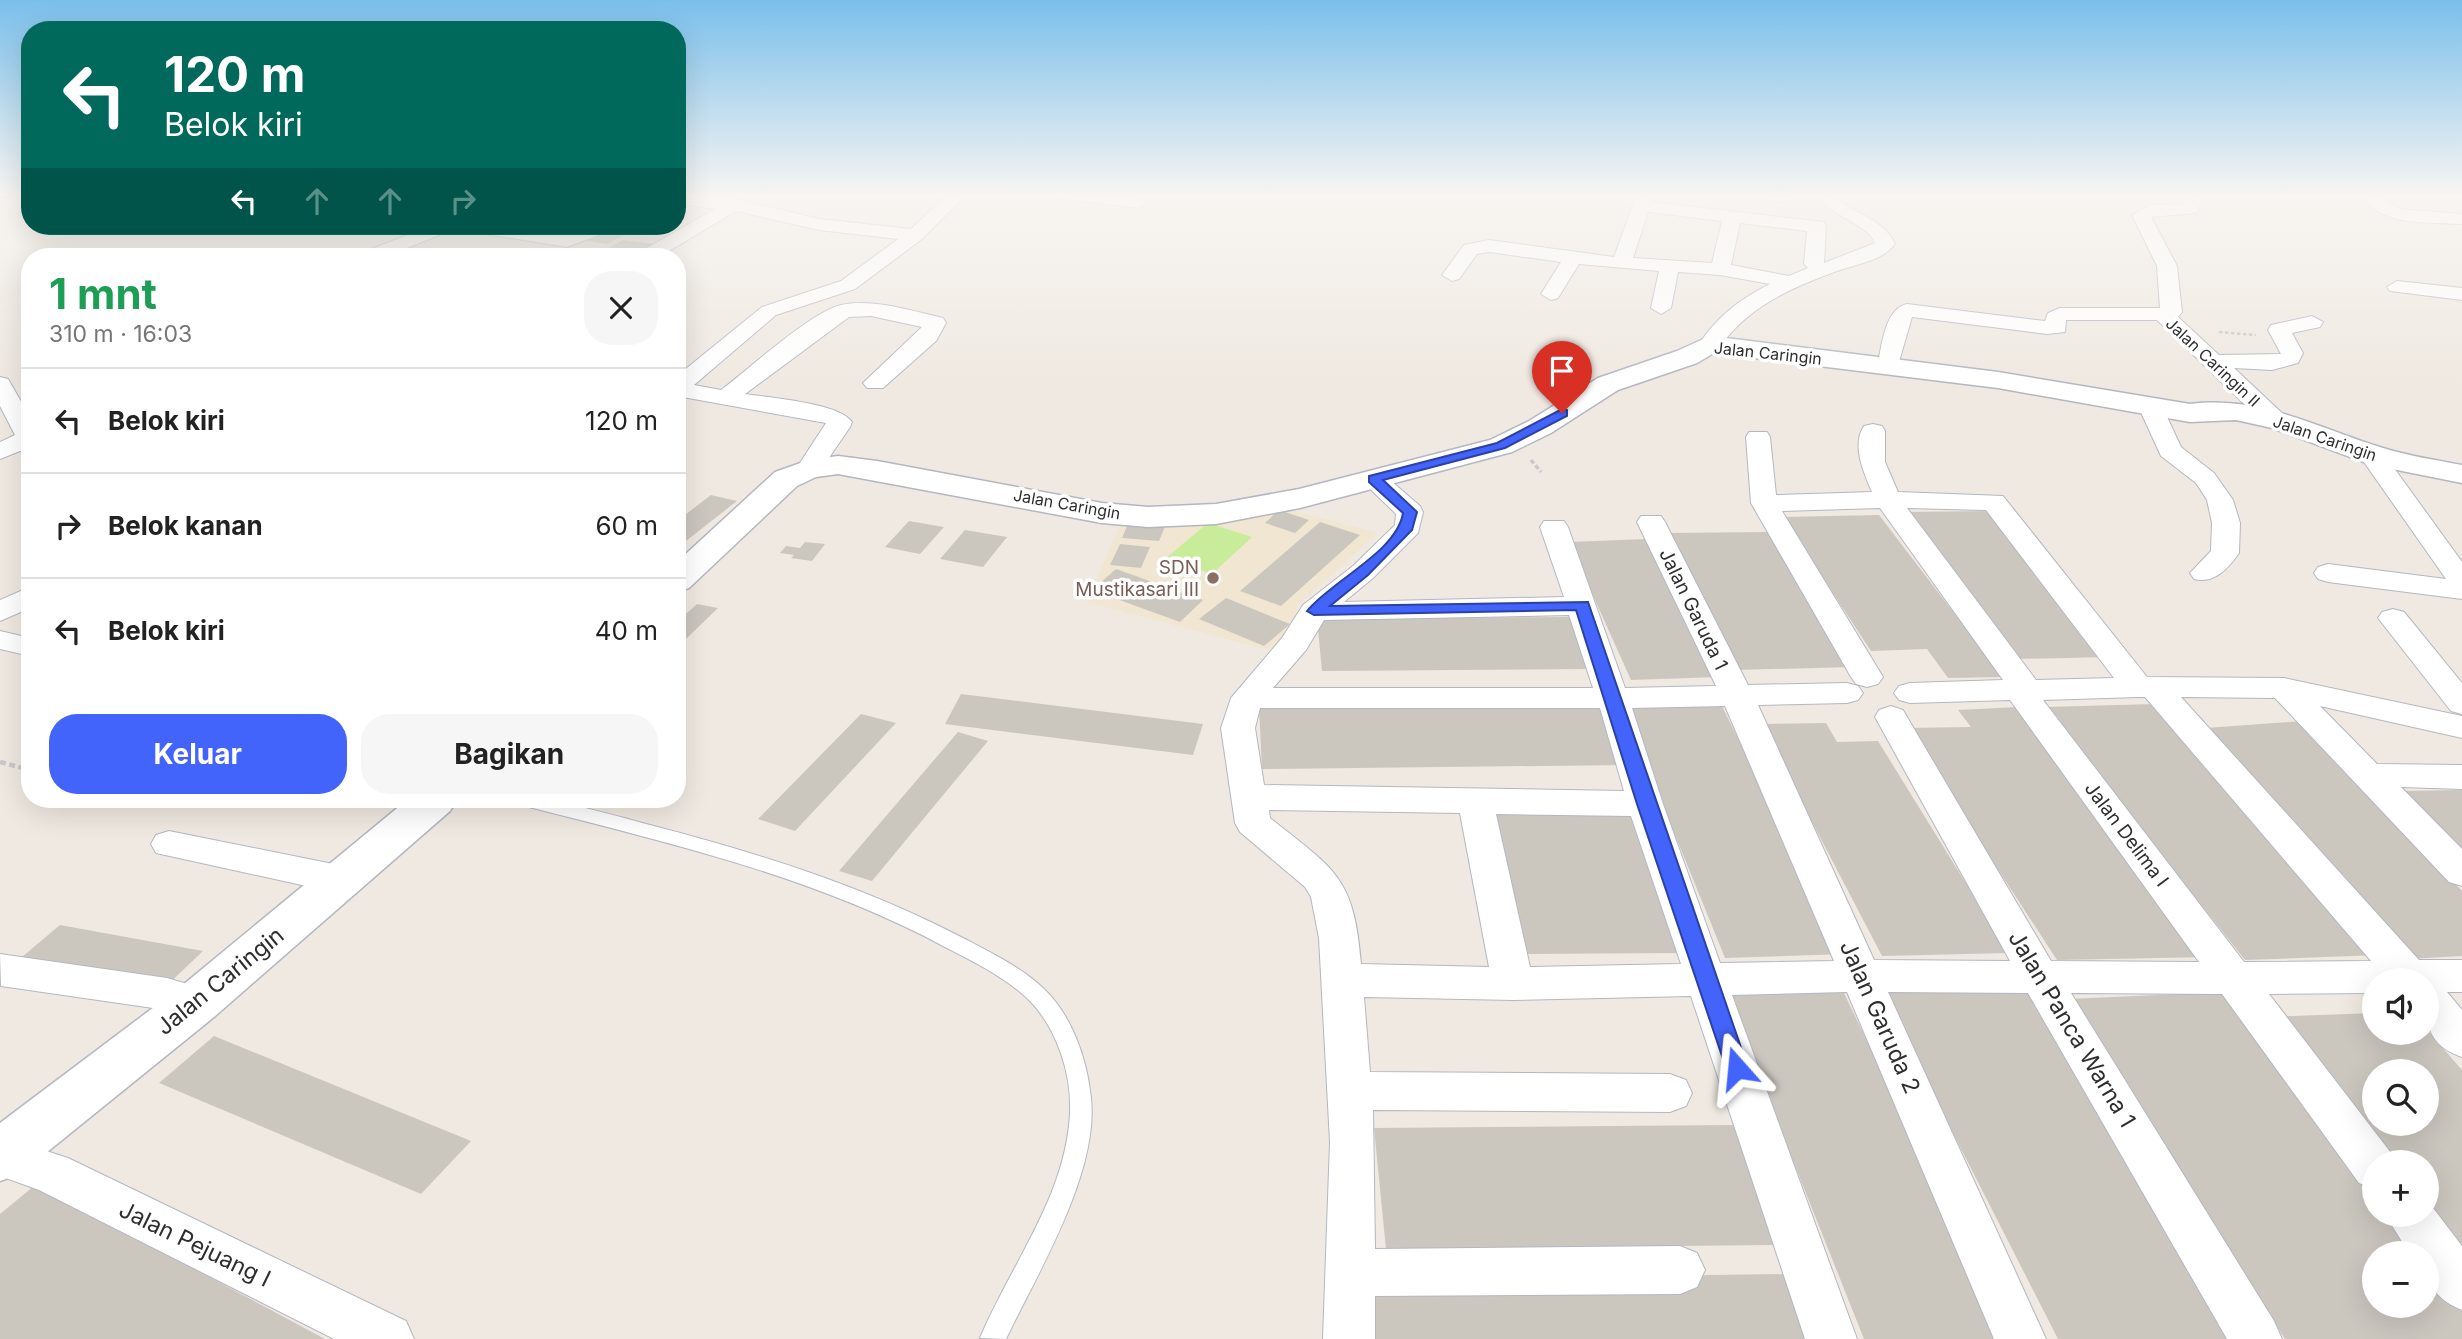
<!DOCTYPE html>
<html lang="id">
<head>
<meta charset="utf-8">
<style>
	:root { --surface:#fff; --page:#f6f6f6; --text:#222; --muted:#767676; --line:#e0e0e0; --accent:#4264fb }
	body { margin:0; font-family:Inter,sans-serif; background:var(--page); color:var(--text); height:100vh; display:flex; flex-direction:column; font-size:26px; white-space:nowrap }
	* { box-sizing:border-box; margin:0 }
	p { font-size:23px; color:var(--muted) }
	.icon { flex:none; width:38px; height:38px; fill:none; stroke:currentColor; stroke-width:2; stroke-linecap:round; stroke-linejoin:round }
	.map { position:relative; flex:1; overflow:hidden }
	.sheet { position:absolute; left:21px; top:248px; width:665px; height:560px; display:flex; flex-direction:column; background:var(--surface); border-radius:28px; box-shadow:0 7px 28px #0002 }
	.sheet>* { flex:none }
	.guide { position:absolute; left:21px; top:21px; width:665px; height:214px; border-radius:28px; box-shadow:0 7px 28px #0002; background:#00695c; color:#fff; overflow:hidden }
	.fabs { position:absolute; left:2362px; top:968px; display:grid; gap:14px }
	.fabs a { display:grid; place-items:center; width:77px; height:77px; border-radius:50%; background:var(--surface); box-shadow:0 7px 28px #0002; font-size:35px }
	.pin { position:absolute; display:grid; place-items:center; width:60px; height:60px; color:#fff; margin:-72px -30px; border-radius:50% 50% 50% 0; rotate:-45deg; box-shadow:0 0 7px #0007 }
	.pin .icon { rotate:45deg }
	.me { position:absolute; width:77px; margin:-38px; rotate:342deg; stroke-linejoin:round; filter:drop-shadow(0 0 5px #0008) }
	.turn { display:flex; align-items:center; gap:24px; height:147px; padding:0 28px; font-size:32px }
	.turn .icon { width:91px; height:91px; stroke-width:2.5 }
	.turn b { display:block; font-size:49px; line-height:60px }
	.lanes { display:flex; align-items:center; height:66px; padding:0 28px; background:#0003; justify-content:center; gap:35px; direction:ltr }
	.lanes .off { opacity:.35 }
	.round { display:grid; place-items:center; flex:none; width:74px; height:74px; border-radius:28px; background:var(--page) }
	.head { display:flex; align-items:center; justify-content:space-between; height:119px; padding:0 28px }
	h1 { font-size:42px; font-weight:700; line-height:52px; color:#1e9e55 }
	.action { display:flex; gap:14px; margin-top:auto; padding:14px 28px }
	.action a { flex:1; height:80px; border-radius:28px; background:var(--accent); color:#fff; font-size:28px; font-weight:700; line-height:80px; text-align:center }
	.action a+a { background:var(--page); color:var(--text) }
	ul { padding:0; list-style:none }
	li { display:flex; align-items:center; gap:21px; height:105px; padding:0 28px; border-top:2px solid var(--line) }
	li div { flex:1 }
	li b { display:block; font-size:26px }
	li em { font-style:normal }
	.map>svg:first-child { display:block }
</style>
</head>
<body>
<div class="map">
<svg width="2462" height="1339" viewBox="0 0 2462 1339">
	<rect width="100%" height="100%" fill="#efe9e1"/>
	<path fill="#f0e6d1" d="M 1280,507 L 1378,533 L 1298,605 L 1291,630 L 1268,650 L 1087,602 L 1123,518 Z"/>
	<path fill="#c9ec9a" d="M 1208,523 L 1252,537 L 1212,574 L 1166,558 Z"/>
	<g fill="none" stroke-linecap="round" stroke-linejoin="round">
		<path stroke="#75cff0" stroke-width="6" d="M 0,198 L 12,194"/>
	</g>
	<g fill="#cbc7bf" fill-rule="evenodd">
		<path d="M 609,226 L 635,229 L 607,244 L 581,240 Z"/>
		<path d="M 623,240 L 655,244 L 640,253 L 607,249 Z"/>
		<path d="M 711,495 L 737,501 L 677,548 L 677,521 Z"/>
		<path d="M 1279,510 L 1309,520 L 1295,533 L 1265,523 Z"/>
		<path d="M 1989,511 L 2109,657 L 2016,659 L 1900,512 Z"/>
		<path d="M 1879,515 L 2003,677 L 1948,678 L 1927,649 L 1871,651 L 1783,517 Z"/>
		<path d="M 1130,519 L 1167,522 L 1159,541 L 1122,538 Z"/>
		<path d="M 909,521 L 944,527 L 920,554 L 885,547 Z"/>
		<path d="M 1320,522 L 1360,535 L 1281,606 L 1240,591 Z"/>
		<path d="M 965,530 L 1007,537 L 983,567 L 940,559 Z"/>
		<path d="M 1768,532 L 1855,667 L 1734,670 L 1663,533 Z"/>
		<path d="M 1646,539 L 1718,677 L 1631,680 L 1569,542 Z"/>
		<path d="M 805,542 L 825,544 L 812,561 L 791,558 L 794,555 L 780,553 L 786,546 L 800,548 Z"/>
		<path d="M 1120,544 L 1150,547 L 1141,568 L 1110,565 Z"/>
		<path d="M 1116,569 L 1203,600 L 1180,622 L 1092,590 Z"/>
		<path d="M 1226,598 L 1290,624 L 1264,646 L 1199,619 Z"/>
		<path d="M 697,604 L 718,608 L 687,638 L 677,635 L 677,622 Z"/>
		<path d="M 1571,617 L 1589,669 L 1322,671 L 1317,619 Z"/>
		<path d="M 961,694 L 1203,724 L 1193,755 L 945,724 Z"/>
		<path d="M 1720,702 L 1808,881 L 1845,954 L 1725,958 L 1622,704 Z"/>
		<path d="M 1607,704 L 1628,765 L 1262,769 L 1259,707 Z"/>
		<path d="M 2155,704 L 2379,955 L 2245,960 L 2044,707 Z"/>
		<path d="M 2017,707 L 2209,957 L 2057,960 L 1906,728 L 1971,727 L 1958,710 Z"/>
		<path d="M 861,714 L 896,723 L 795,831 L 758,819 Z"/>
		<path d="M 2302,721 L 2462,891 L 2462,956 L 2407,959 L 2206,728 Z"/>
		<path d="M 1826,723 L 1837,742 L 1878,741 L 2009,953 L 1882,956 L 1761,724 Z"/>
		<path d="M 958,732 L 988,741 L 872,881 L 839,871 Z"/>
		<path d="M 2462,790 L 2462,852 L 2401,791 Z"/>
		<path d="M 1635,809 L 1684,953 L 1526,954 L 1493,811 Z"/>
		<path d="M 60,925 L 203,951 L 162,990 L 16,962 Z"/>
		<path d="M 2022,981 L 2242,1339 L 2058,1339 L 1878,986 Z"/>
		<path d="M 1841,987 L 2011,1339 L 1864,1339 L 1725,990 Z"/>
		<path d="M 2223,992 L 2375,1194 L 2375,1214 L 2390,1214 L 2419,1253 L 2375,1253 L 2375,1306 L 2427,1306 L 2427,1264 L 2462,1310 L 2462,1339 L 2285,1339 L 2068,999 Z"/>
		<path d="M 2375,1013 L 2375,1032 L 2427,1030 L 2462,1070 L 2462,1266 L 2427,1214 L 2427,1162 L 2382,1162 L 2269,1017 ZM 2375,1071 L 2427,1071 L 2427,1124 L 2375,1124 Z"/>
		<path d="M 214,1036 L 471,1141 L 421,1194 L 159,1083 Z"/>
		<path d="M 1733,1125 L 1774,1245 L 1386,1249 L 1374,1128 Z"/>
		<path d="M 34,1186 L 189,1266 L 325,1339 L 0,1339 L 0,1214 Z"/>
		<path d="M 1789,1274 L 1811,1339 L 1359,1339 L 1355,1280 Z"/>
	</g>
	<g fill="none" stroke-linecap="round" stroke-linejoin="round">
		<g stroke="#b4b7c1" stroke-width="2">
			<path id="lane" d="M 516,800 C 561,798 607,814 650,825 C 758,853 863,886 963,938 C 990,952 1021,967 1043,988 C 1072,1015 1087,1059 1091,1098 C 1099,1173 1038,1272 1006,1339 L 980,1338 C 1011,1264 1066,1196 1070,1113 C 1072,1075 1057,1029 1030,1001 C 1007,978 974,962 945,947 C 813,876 669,843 525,806 L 519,804 Z"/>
		</g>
		<g stroke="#b4b7c1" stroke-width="2">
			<g id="street">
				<path d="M 677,194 L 736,199 L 820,219 L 911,229 L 948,194 L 967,194 L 922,239 L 855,289 L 776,315 L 694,385 L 721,390 C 749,369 811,312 841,305 C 873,298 912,311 943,318 L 946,323 L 936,341 L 883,388 L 867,388 L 863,383 L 922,327 L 871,316 L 849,317 L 745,394 C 770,398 839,403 852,422 L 850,427 L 818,474 L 800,474 L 796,469 L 826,423 L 677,396 L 677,376 L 762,307 L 841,281 L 898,239 L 819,230 L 736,211 L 659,257 L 638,257 L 640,252 L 715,209 L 677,203 Z"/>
				<path d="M 1053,194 C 1073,194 1135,189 1147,203 L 1138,208 L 1062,199 Z"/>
				<path d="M 1637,194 L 1655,194 L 1652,202 L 1824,222 L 1826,226 L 1824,263 L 1875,243 C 1867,223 1830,216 1814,194 L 1833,194 C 1852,216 1882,216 1895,244 C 1882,261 1857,264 1837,271 C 1790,288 1747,307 1718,349 L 1710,351 L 1699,344 C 1718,316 1740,299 1770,284 L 1720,275 L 1678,272 L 1671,308 L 1661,314 L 1651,308 L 1659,271 L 1579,264 L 1558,298 L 1551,300 L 1541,294 L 1561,262 L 1489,252 L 1477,254 L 1459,279 L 1452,281 L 1442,275 L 1464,245 L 1489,240 L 1614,257 ZM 1648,212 L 1722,221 L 1712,263 L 1633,258 ZM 1740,223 L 1807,231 L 1804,264 L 1808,268 L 1789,276 L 1731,265 Z"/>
				<path d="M 1755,194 L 1796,194 L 1798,197 C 1788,205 1765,202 1755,194 Z"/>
				<path d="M 2188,194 L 2206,194 L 2196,213 L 2151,217 L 2177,266 L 2182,312 L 2178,317 L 2219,355 L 2281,354 L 2268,330 L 2271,325 L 2312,316 L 2323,322 L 2320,327 L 2292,333 L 2303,353 L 2298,363 L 2272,370 L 2234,368 L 2283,414 L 2286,419 L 2283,424 L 2265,424 L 2157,320 L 2066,320 L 2065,332 L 2047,334 L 1912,317 L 1896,372 L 1880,372 L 1877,367 C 1882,347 1884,309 1907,304 L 2045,321 L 2048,313 L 2060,308 L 2160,308 L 2157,266 L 2132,215 L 2151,205 L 2184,204 Z"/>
				<path d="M 2358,194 L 2376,194 L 2400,209 L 2462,214 L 2462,224 C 2426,222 2382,227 2358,194 Z"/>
				<path d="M 431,226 L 499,226 L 565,235 L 589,226 L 614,226 L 612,230 L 567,247 L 454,229 L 385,257 L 358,257 L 361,253 Z"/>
				<path d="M 2397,281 L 2462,288 L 2462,300 L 2390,291 L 2387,287 Z"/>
				<path d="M 0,377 L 8,379 L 30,417 L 30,447 L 0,459 L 0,442 L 15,435 L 0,406 Z"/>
				<path d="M 2150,399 L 2158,401 L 2162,406 L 2181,447 L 2214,473 L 2233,500 L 2240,523 L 2239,553 C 2228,569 2214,584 2194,579 L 2190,573 L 2211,551 L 2212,523 L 2207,500 L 2196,483 L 2161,456 L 2138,406 L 2142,401 Z"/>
				<path d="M 1873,424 L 1882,426 L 1885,431 L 1885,462 L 1898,492 L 2003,496 L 2147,677 L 2284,678 L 2462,716 L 2462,738 L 2320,706 L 2377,764 L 2462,765 L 2462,789 L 2401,787 L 2462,849 L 2462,886 L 2449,882 L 2275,698 L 2181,697 L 2419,960 L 2462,960 L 2462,992 L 2447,992 L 2462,1010 L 2462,1057 C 2421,1043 2427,1016 2427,980 L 2375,980 L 2375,993 L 2269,994 L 2391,1153 L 2395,1162 L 2375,1162 L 2375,1189 L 2359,1183 L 2222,994 L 2071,993 L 2274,1321 L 2282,1339 L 2227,1339 L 2028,993 L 1888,992 L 2046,1339 L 1994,1339 L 1847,992 L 1732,995 L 1857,1339 L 1805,1339 L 1691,996 L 1513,1000 L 1364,997 L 1370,1072 L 1670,1074 L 1686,1080 L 1692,1093 L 1686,1106 L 1670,1112 L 1373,1110 L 1375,1249 L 1680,1246 L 1697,1253 L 1705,1270 L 1697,1287 L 1680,1294 L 1375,1296 L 1375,1339 L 1323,1339 L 1330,1142 L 1319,938 L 1311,897 L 1305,887 L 1240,832 L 1235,823 L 1221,728 L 1231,698 L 1282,638 L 1303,605 L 1353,566 L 1395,525 L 1396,514 L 1365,484 L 1361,479 L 1365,474 L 1383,474 L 1420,506 L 1423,512 L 1418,533 L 1373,578 L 1344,602 L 1564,597 L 1540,527 L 1544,521 L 1564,521 L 1568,527 L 1625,688 L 1716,686 L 1637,522 L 1641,516 L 1661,516 L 1665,522 L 1748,685 L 1847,683 L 1858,686 L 1863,693 L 1858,700 L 1847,703 L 1758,705 L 1874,960 L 2010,961 L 1875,717 L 1879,710 L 1891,706 L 1903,710 L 1907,717 L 2051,961 L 2199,962 L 2010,700 L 1910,703 L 1899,700 L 1894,693 L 1899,686 L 1910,683 L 2003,680 L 1880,508 L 1782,511 L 1883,677 L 1878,684 L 1867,687 L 1856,684 L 1851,677 L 1751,503 L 1746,437 L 1749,432 L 1767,432 L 1770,437 L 1776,495 L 1872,492 C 1864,473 1851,445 1864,426 ZM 1907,508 L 1986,510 L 2114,678 L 2036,680 ZM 1569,615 L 1593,688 L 1273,688 L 1306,650 L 1324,620 ZM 2138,697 L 2145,697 L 2371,961 L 2244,962 L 2043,700 ZM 1725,706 L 1834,961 L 1720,963 L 1663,804 L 1632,708 ZM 1260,708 L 1600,708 L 1624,791 L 1264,785 L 1255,728 ZM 1269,810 L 1460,813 L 1489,967 L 1361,964 C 1354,876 1335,870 1270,818 ZM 1496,814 L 1631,816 L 1681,964 L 1530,967 Z"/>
				<path d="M 2372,447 L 2381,450 L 2462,562 L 2462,599 L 2328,582 L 2318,579 L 2314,573 L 2318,567 L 2328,564 L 2446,579 L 2359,455 L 2363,450 Z"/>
				<path d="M 30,587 L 30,608 L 0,621 L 0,600 Z"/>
				<path d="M 2393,609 L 2404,612 L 2462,683 L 2462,714 L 2451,711 L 2378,618 L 2382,612 Z"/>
				<path d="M 0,631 L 30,638 L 30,656 L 0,649 Z"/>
				<path d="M 169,831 L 343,866 L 356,870 L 362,880 L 356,890 L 343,894 L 156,853 L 151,844 L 156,835 Z"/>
				<path d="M 0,954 L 167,978 L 211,991 L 217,1003 L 211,1015 L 196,1020 L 167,1010 L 1,986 Z"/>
				<path d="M 0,1136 L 68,1158 L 406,1321 L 414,1339 L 334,1339 L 39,1190 L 0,1176 Z"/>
				<path d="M 2427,1200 L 2462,1246 L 2462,1310 C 2433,1298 2427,1283 2427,1253 L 2409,1253 L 2385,1214 L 2427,1214 Z"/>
			</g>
		</g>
		<g stroke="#b4b7c1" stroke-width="3">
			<g id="secondary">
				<path d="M 1710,336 L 1998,372 L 2190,404 C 2260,395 2318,428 2383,448 C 2408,456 2436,460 2462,465 L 2462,483 L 2372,465 L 2272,428 L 2236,420 L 2190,422 L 1998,388 L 1714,353 L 1697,363 L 1618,390 L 1551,433 L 1512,452 L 1300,508 L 1216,524 L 1148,527 L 1102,523 L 838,474 L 816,477 L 797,486 L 689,588 L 677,592 L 677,562 L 775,472 L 809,460 L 838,456 L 877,461 L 1102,503 L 1148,507 L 1216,504 L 1299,489 L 1490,440 L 1529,421 L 1598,378 L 1677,351 Z"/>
				<path d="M 407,800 L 457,800 L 450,811 L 214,1017 L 20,1174 L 0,1181 L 0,1123 L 178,989 Z"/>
			</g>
		</g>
		<path stroke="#c9c9c9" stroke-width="2.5" stroke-dasharray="3.5 2.5" stroke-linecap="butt" d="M 2219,332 L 2256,335"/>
		<path stroke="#c9c9c9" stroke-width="3.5" stroke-dasharray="4.5 2.5" stroke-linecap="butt" d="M 1531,460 L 1541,472"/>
		<path stroke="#c9c9c9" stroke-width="4.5" stroke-dasharray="6 3.5" stroke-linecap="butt" d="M 0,762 L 30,770"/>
		<use href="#lane" fill="#fff" fill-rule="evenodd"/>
		<use href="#street" fill="#fff" fill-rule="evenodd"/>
		<use href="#secondary" fill="#fff" fill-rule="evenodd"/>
	</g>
	<linearGradient id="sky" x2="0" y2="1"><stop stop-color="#7abfeb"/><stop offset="0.51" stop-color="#f8f5f2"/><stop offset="1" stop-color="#f8f5f2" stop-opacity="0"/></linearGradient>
	<rect width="2462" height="382" fill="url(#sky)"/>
	<path fill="#4264fb" stroke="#2b41a3" stroke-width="2" d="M 1562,409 L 1567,410 L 1567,416 L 1505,448 L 1383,480 L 1417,512 L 1412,530 L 1368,575 L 1330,606 L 1588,602 L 1748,1068 L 1745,1075 L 1737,1077 L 1729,1075 L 1726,1068 L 1637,804 L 1576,610 L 1314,615 L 1307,611 C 1331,581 1397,552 1403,513 L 1369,482 L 1369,476 L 1497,443 Z"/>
	<circle fill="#8d6e63" stroke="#fff" stroke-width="2.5" cx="1213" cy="578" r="7"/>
	<g text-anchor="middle" stroke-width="7" stroke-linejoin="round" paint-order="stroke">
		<g font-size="16" fill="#2e2e2e" stroke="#fff">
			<text transform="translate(1768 353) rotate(6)" y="6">Jalan Caringin</text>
			<text transform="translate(2213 362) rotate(43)" y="6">Jalan Caringin II</text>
			<text transform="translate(2325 438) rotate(19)" y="6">Jalan Caringin</text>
			<text transform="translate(1067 504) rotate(10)" y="6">Jalan Caringin</text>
		</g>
		<g font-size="19" fill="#785e54" stroke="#fff" text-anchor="end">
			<text x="1199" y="574">SDN<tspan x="1199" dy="22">Mustikasari III</tspan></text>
		</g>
		<g font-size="19" fill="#2e2e2e" stroke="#fff">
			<text transform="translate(1694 609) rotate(64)" y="7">Jalan Garuda 1</text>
			<text transform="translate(2127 834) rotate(53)" y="7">Jalan Delima I</text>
		</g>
		<g font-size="23" fill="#2e2e2e" stroke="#fff">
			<text transform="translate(220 981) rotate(-39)" y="8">Jalan Caringin</text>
			<text transform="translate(1880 1017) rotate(66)" y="8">Jalan Garuda 2</text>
			<text transform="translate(2072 1029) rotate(59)" y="8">Jalan Panca Warna 1</text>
			<text transform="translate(195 1244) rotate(26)" y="8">Jalan Pejuang I</text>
		</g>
	</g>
</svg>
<div class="fabs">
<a><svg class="icon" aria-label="sound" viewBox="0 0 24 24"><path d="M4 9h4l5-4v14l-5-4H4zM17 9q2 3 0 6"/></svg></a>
<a><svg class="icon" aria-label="search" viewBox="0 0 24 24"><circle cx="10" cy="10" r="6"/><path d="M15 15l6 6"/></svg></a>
<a>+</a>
<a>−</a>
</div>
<div class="pin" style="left:1562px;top:413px;background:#d93025"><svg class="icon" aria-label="arrive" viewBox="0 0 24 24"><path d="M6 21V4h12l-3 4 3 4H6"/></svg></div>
<svg class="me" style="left:1737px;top:1068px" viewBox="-20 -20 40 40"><path d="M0-17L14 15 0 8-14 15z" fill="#4264fb" stroke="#fff" stroke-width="4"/></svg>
<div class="guide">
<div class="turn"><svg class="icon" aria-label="left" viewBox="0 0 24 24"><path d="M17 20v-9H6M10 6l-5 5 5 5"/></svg><div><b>120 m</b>Belok kiri</div></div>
<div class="lanes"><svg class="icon" aria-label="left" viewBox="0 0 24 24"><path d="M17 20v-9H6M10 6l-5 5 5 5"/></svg><svg class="icon off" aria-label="ahead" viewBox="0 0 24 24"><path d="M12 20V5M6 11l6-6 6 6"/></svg><svg class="icon off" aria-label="ahead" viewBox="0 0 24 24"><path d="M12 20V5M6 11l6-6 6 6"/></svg><svg class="icon off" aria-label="right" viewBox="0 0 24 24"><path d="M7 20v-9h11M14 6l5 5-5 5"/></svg></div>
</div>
<section class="sheet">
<div class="head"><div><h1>1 mnt</h1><p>310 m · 16:03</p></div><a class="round"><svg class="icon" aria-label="close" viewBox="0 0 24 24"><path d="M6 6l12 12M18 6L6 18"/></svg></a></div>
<ul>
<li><svg class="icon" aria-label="left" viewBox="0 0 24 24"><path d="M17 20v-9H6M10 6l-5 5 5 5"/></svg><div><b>Belok kiri</b></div><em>120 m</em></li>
<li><svg class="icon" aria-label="right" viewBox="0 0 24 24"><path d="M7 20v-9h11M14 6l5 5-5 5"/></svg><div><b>Belok kanan</b></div><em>60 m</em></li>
<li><svg class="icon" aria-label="left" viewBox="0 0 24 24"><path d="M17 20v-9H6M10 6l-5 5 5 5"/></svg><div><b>Belok kiri</b></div><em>40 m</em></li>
</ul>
<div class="action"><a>Keluar</a><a>Bagikan</a></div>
</section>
</div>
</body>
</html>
